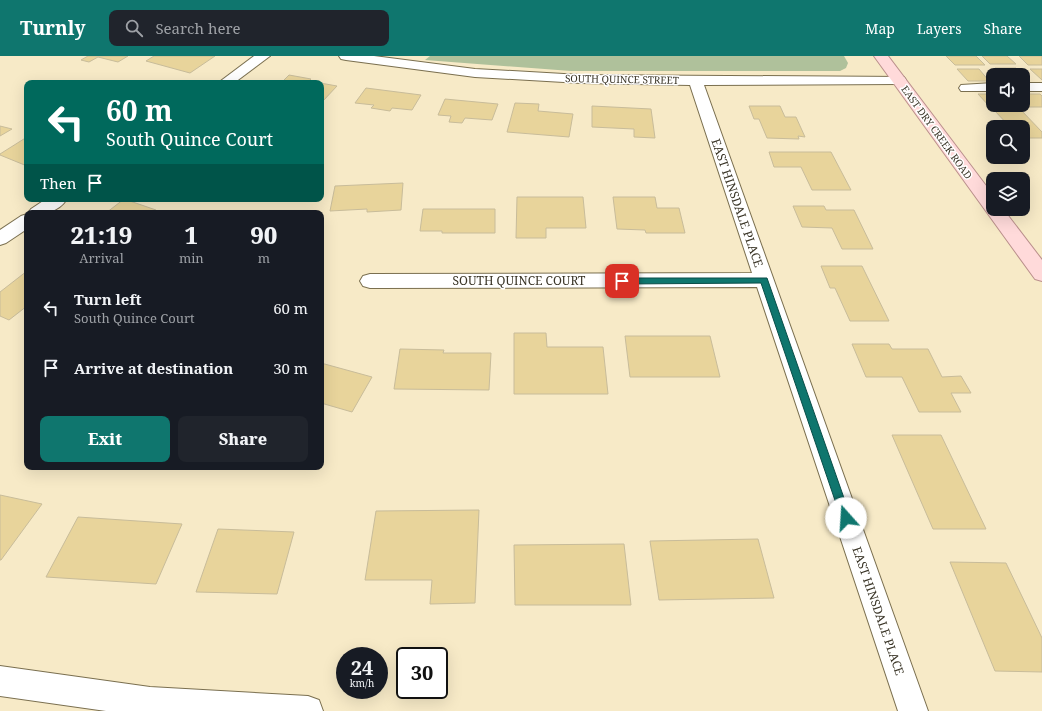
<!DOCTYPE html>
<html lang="en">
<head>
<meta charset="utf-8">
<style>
	:root { --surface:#171b24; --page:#20242c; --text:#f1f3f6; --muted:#9ea1a6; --accent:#0f766e }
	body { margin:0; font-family:"Noto Serif",serif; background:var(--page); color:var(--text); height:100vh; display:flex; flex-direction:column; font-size:15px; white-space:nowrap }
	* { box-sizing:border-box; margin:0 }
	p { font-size:13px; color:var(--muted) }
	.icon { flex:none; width:22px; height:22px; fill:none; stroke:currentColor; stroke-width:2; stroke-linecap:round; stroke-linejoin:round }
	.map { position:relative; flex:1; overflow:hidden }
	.sheet { position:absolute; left:24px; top:154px; width:300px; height:260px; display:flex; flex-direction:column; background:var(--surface); border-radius:8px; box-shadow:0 4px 16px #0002 }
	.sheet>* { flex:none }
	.top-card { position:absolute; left:24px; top:24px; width:300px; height:122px; border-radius:8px; box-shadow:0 4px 16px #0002; background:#00695c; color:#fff; overflow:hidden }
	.fabs { position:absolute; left:986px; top:12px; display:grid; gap:8px }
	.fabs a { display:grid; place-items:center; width:44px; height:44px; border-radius:8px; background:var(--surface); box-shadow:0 4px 16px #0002; font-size:20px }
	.speed { position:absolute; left:336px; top:591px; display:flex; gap:8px; font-size:20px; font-weight:700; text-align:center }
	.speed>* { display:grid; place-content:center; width:52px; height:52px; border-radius:50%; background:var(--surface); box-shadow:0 4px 16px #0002; line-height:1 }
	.speed small { font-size:10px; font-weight:400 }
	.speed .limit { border:2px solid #111; border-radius:6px; background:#fff; color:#111 }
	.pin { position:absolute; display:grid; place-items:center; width:34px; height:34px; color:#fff; margin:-17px; border-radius:8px; box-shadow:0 2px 6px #0006 }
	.me { position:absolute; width:44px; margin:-22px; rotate:341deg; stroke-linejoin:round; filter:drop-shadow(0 0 3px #0008) }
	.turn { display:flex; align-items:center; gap:14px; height:84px; padding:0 16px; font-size:18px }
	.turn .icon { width:52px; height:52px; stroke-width:2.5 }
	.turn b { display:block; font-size:28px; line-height:34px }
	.then { display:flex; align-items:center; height:38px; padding:0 16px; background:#0003; gap:8px; font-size:15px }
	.eta { display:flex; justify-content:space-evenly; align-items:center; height:68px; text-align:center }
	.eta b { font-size:24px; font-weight:800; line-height:28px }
	.action { display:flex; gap:8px; margin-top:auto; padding:8px 16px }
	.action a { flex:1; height:46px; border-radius:8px; background:var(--accent); color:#fff; font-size:16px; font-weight:800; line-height:46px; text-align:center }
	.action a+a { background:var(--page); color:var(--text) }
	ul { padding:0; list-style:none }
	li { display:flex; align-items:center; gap:12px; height:60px; padding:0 16px }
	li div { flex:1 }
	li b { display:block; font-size:15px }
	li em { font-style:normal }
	header { display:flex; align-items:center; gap:24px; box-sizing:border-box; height:56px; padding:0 20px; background:var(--accent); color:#fff }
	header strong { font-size:19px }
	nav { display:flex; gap:22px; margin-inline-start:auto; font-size:14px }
	.search { width:280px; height:36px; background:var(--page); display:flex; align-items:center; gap:10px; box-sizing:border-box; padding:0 14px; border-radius:8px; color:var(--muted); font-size:15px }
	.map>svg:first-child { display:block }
</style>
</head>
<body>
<header>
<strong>Turnly</strong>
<div class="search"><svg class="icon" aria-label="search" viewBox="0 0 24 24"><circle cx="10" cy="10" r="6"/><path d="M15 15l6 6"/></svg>Search here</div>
<nav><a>Map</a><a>Layers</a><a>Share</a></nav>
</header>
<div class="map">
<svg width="1042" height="655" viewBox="0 0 1042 655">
	<rect width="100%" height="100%" fill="#f7eac7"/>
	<path fill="#afc19b" d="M 430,0 L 844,0 L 848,7 L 846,12 L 840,15 L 571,15 L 425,4 Z"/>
	<g fill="#e8d49b" stroke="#c8bc9a">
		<path d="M 88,0 L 128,0 L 118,6 L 98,1 L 89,6 L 81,4 Z"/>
		<path d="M 154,0 L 215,0 L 190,17 L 146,5 Z"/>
		<path d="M 946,0 L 976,0 L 985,9 L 955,9 Z"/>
		<path d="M 982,0 L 1007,0 L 1016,8 L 990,8 Z"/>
		<path d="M 1019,0 L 1042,0 L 1042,9 L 1028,9 Z"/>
		<path d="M 995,12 L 1016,12 L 1028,24 L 1023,24 L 1023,19 L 1001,19 Z"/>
		<path d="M 957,13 L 979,13 L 989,25 L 968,25 Z"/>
		<path d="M 1030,13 L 1042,13 L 1042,24 Z"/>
		<path d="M 289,19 L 311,23 L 309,25 L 337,30 L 323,45 L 321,44 L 321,27 L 281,27 Z"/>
		<path d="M 366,32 L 421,39 L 412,54 L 392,52 L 390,55 L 371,52 L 374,49 L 355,47 Z"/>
		<path d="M 978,38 L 993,38 L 993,49 L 1012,49 L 1014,51 L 990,51 Z"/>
		<path d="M 1023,38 L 1040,38 L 1042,40 L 1042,51 L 1029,51 L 1023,45 Z"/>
		<path d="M 445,43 L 498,48 L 492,64 L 465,62 L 462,67 L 449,66 L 451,60 L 438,59 Z"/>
		<path d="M 515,47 L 539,48 L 538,55 L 573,58 L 569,81 L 507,76 Z"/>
		<path d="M 592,50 L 651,53 L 655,82 L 634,81 L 634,73 L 592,71 Z"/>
		<path d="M 749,50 L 780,50 L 785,61 L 796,61 L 805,81 L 798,80 L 799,83 L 767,82 L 759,63 L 754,63 Z"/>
		<path d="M 994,54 L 1021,54 L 1042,76 L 1042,82 L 1023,82 L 1023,71 L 1010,71 Z"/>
		<path d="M 0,70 L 12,73 L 0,80 Z"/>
		<path d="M 27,81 L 27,110 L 0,99 L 0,98 Z"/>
		<path d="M 769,96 L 831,96 L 851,134 L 812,134 L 801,111 L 774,111 Z"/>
		<path d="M 403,127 L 401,154 L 367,156 L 367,153 L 330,155 L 335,130 Z"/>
		<path d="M 517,141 L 583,141 L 586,172 L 546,172 L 546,182 L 516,182 Z"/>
		<path d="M 613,141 L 655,141 L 657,152 L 679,152 L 685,177 L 646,177 L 645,174 L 617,173 Z"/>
		<path d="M 124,143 L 156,154 L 153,157 L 106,157 Z"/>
		<path d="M 793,150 L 824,150 L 826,154 L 854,154 L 873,193 L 842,193 L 832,172 L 802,171 Z"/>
		<path d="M 423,153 L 495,153 L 495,177 L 442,177 L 442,175 L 420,175 Z"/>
		<path d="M 821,210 L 862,210 L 889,265 L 850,265 L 835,232 L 830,232 Z"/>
		<path d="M 27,215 L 27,250 L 9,264 L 0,260 L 0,236 Z"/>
		<path d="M 514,277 L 546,277 L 547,291 L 603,291 L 608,338 L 514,338 Z"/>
		<path d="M 625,280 L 710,280 L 720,321 L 630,321 Z"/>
		<path d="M 852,288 L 889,288 L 892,293 L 928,293 L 942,321 L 961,320 L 971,337 L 951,337 L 961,356 L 919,356 L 902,321 L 866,321 Z"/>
		<path d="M 400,293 L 444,294 L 443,297 L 491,297 L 489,334 L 394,333 Z"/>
		<path d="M 321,307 L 372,321 L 352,356 L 321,347 Z"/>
		<path d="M 892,379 L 941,379 L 986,473 L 933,473 Z"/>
		<path d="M 0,439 L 42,448 L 1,504 L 0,504 Z"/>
		<path d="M 479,454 L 475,547 L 430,548 L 432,524 L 365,524 L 376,455 Z"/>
		<path d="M 78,461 L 182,468 L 156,528 L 46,521 Z"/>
		<path d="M 218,473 L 294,476 L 277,538 L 196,536 Z"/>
		<path d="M 758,483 L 774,542 L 659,544 L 650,485 Z"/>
		<path d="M 624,488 L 631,549 L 515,549 L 514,489 Z"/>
		<path d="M 950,506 L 1006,507 L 1042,582 L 1042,616 L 995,615 Z"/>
	</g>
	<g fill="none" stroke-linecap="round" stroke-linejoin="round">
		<g stroke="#7a6f4f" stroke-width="2">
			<g id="minor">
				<path d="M 254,0 L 270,0 L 234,27 L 218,27 Z"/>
				<path d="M 339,0 L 374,0 L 475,13 L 581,19 L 904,21 L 906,24 L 904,27 L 899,28 L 704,29 L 928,655 L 898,655 L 757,231 L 370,232 L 363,230 L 360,225 L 363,220 L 370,218 L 752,217 L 690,29 L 581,27 L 475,21 L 346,4 L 341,3 Z"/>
				<path d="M 993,27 L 993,35 L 961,35 L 959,32 L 961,29 Z"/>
				<rect x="1023" y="27" width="19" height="8"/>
				<path d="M 46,143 L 67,143 C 57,158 44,157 28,157 L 31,153 Z"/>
				<path d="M 27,158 L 27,173 L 6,187 L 0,189 L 0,174 L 21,160 Z"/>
				<path d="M 0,610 L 150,631 L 308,640 L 319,644 L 323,655 L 106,655 L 0,640 Z"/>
			</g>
		</g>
		<g stroke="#ba908c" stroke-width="2">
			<path id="major" d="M 874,0 L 888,0 L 993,139 L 993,153 L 1003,153 L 1042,204 L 1042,225 L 1035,223 Z"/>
		</g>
		<use href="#minor" fill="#fff" fill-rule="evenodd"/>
		<use href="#major" fill="#ffdada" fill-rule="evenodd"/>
	</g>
	<path fill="#0f766e" stroke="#0a4d48" d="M 622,222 L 767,222 L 851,462 L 850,466 L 846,467 L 842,466 L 841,462 L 761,227 L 622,228 L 618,225 Z"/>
	<g text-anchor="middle" stroke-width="3" stroke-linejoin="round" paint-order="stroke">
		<g font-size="10" fill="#3a3527" stroke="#fff">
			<text transform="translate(622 23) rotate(1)" y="4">SOUTH QUINCE STREET</text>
			<text transform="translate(937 76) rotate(54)" y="4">EAST DRY CREEK ROAD</text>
		</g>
		<g font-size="12" fill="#3a3527" stroke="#fff">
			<text transform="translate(737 147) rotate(71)" y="4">EAST HINSDALE PLACE</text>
			<text x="519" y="229">SOUTH QUINCE COURT</text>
			<text transform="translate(878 555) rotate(71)" y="4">EAST HINSDALE PLACE</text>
		</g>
	</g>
</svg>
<div class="fabs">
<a><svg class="icon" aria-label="sound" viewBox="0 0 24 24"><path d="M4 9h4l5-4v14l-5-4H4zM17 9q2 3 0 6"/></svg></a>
<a><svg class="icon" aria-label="search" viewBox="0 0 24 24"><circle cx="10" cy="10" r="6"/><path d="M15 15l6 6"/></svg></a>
<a><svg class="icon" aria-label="layers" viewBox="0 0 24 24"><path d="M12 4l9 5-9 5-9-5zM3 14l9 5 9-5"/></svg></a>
</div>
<div class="speed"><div>24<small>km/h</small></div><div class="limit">30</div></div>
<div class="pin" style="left:622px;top:225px;background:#d93025"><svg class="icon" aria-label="arrive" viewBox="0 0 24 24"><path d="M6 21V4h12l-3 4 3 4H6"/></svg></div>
<svg class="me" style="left:846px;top:462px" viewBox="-20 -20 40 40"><circle r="19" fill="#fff"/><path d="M0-13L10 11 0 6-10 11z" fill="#0f766e"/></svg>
<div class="top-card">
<div class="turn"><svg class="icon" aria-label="left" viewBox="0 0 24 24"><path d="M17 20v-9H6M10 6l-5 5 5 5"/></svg><div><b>60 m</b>South Quince Court</div></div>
<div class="then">Then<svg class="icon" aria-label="arrive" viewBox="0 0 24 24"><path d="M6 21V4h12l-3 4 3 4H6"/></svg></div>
</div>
<section class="sheet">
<div class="eta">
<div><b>21:19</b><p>Arrival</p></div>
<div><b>1</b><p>min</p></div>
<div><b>90</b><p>m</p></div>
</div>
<ul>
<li><svg class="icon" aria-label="left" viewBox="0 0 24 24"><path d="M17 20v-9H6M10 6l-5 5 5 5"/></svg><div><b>Turn left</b><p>South Quince Court</p></div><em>60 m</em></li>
<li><svg class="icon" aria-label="arrive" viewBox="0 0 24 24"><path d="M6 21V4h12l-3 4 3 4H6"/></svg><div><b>Arrive at destination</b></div><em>30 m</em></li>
</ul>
<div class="action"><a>Exit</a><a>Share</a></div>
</section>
</div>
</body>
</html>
